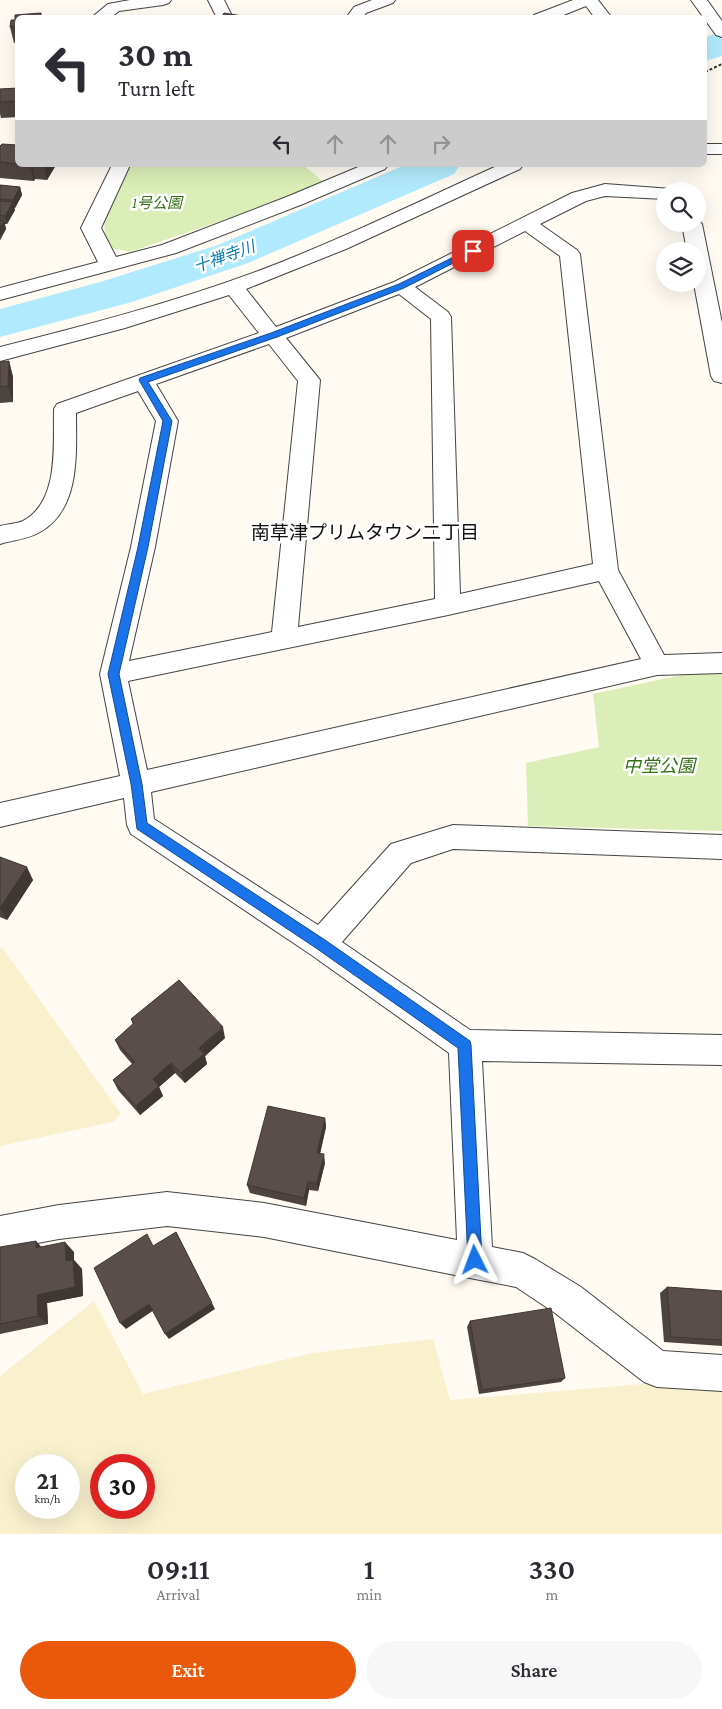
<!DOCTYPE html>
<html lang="en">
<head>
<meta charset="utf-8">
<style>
	:root { --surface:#fff; --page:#f7f7f7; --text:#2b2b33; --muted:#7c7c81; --accent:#ea580c }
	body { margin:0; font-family:"Crimson Pro","Noto Sans JP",serif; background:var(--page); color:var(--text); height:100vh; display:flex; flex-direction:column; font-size:19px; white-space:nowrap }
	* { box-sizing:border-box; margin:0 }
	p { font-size:16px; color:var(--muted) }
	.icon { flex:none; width:28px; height:28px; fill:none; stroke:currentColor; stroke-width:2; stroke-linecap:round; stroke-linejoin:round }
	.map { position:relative; height:1534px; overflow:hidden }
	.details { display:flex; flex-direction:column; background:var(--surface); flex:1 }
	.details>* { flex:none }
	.top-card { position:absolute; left:15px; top:15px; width:692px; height:152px; border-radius:8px; box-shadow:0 5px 20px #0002; background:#fff; color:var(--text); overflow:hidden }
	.controls { position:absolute; left:656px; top:182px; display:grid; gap:10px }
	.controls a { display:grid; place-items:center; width:50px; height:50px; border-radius:50%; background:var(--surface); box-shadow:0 5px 20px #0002; font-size:25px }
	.speed { position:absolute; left:15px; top:1454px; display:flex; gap:10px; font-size:25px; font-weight:700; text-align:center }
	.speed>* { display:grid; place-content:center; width:65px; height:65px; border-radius:50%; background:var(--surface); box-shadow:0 5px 20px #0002; line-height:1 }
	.speed small { font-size:12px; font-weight:400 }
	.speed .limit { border:8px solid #d22; background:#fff; color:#111 }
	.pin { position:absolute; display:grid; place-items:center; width:42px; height:42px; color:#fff; margin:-21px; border-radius:10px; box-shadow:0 2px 8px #0006 }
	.me { position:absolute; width:55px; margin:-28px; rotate:357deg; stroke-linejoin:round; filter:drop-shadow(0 0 4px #0008) }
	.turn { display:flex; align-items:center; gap:18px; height:105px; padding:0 20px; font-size:22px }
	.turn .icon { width:65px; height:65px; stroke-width:2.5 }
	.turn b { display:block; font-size:35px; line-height:42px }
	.lanes { display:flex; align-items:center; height:48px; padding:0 20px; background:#0003; justify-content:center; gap:25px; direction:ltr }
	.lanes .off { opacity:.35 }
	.eta { display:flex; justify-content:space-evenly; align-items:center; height:85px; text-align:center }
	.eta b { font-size:30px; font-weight:600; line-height:35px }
	.button { display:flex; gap:10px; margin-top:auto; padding:10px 20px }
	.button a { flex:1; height:58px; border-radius:30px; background:var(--accent); color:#fff; font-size:20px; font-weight:600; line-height:58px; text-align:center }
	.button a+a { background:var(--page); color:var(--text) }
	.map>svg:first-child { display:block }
</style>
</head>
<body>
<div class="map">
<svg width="722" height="1534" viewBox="0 0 722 1534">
	<rect width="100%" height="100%" fill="#fffbf2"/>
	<g fill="#f9f0ce" fill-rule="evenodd">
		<path d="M 2,947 L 121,1114 L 113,1122 L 0,1146 L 0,948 Z"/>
		<path d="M 94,1301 L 143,1394 L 312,1353 L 433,1339 L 450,1400 L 665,1382 L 722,1380 L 722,1534 L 0,1534 L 0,1376 ZM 26,1465 L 69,1465 L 69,1508 L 26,1508 ZM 101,1465 L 144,1465 L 144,1508 L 101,1508 Z"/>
	</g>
	<g fill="#dbeeb7">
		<path d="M 131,165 L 303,165 L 324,182 L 244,213 L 130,252 L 112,248 L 105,234 L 104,222 Z"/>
		<path d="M 711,672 L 722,672 L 722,831 L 528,826 L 526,763 L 599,747 L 593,694 L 686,674 Z"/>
	</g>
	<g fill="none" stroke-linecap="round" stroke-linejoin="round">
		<g fill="#b1eafc" fill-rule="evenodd">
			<path d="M 722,32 L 722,56 L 705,61 L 705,37 Z"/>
			<path d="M 405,165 L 460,165 L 454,174 L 248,263 L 132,302 L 0,337 L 0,309 L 100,282 L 218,245 Z"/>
		</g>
		<g stroke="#434343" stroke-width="2">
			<g id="street">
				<path d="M 130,0 L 171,0 L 169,3 L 163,5 L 119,11 L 110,18 L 91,18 L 108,4 Z"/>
				<path d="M 208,0 L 224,0 L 233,18 L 217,18 Z"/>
				<path d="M 372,0 L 395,0 L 393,3 L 366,13 L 363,18 L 346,18 L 354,7 Z"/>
				<path d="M 573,0 L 598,0 L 612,18 L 595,18 L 586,6 L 556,18 L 532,18 L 534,15 Z"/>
				<path d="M 691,0 L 707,0 L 722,21 L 722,37 L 716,35 Z"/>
				<rect x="705" y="144" width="17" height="10"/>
				<path d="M 112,165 L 130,165 L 101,228 L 116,257 L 162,245 L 289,196 L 363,165 L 388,165 L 385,169 L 303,204 L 176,253 L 0,300 L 0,288 L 98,262 L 81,228 Z"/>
				<path d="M 499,165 L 523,165 L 520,169 L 346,249 L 246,289 L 276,327 L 394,282 L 572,193 L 605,184 L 672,189 L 673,191 L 665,191 L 665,199 L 605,196 L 586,201 L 540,224 L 577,250 L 580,254 L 618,570 L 664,655 L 722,653 L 722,673 L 657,675 L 151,792 L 154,819 L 318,925 L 391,844 L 453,825 L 722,835 L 722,859 L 453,849 L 411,863 L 342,942 L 470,1030 L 722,1035 L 722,1065 L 482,1061 L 492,1247 L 523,1253 L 535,1259 L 581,1287 L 663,1351 L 722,1355 L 722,1391 L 657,1387 L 644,1382 L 555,1313 L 516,1287 L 475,1279 L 264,1237 L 167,1226 L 59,1239 L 0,1250 L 0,1216 L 59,1205 L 167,1192 L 264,1203 L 457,1240 L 449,1053 L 310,954 L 131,834 L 127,825 L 124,798 L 0,827 L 0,803 L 120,776 L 100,674 L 131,547 L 156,421 L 138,391 L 76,413 C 76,452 81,509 40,532 C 29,539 13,540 0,544 L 0,526 C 7,524 16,524 23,521 C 60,501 53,444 54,409 L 57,404 L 259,333 L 229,295 L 125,328 L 0,361 L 0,347 C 88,325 176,302 261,270 C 342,239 420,201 499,165 ZM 525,231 L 560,256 L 593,564 L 460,594 L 451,317 L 448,312 L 415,287 ZM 399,294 L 431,319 L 435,599 L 298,627 L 320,380 L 286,338 ZM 269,344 L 298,381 L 272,632 L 129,661 L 155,547 L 178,421 L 156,384 ZM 599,581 L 641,659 L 147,770 L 128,681 L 448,615 Z"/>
				<path d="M 698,220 L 702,224 L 722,323 L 722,383 L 714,381 L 711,376 L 694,284 L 698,284 L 698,251 L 687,251 L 682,224 L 698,224 Z"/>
			</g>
		</g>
		<path stroke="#323232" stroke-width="2" stroke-dasharray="3 2" stroke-linecap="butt" d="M 705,72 L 722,64"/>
		<use href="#street" fill="#fff" fill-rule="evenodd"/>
	</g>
	<g fill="#4d4340">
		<path d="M 18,18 L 18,44 L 17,42 L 14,43 L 10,27 Z"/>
		<path d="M 18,88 L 18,117 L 1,118 L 0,114 L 0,89 Z"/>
		<path d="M 18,145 L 18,165 L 56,165 L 47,180 L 35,179 L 34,181 L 0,178 L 0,146 Z"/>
		<path d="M 0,185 L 20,187 L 22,195 L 15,208 L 14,208 L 15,210 L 7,224 L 5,224 L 6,229 L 0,240 Z"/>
		<path d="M 9,361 L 13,377 L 13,402 L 0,403 L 0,362 Z"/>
		<path d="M 0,857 L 33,880 L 7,920 L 0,917 Z"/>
		<path d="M 131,1019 L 225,1038 L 205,1056 L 207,1064 L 185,1083 L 175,1073 L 159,1087 L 163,1096 L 140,1115 L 118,1090 L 113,1080 L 132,1064 L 120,1050 L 115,1040 L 133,1025 Z"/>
		<path d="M 325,1118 L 326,1127 L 320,1154 L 325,1163 L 318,1191 L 309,1190 L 306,1206 L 250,1193 L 247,1185 Z"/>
		<path d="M 0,1247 L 41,1247 L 74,1252 L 74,1260 L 82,1269 L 83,1296 L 47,1303 L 48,1324 L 0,1334 Z"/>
		<path d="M 667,1287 L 722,1291 L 722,1346 L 664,1342 L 660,1293 Z"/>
		<path d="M 470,1321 L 565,1378 L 561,1382 L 479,1394 L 467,1327 Z"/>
	</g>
	<g fill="#3f3734">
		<path d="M 30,165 L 32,165 L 35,179 L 34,181 Z"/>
		<path d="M 44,165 L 56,165 L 47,180 Z"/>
		<path d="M 20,187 L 22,195 L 15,208 L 13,200 Z"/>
		<path d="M 13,202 L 15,210 L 7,224 L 5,216 Z"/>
		<path d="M 4,221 L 6,229 L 0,240 L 0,228 Z"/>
		<path d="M 9,361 L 13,377 L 13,402 L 8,386 Z"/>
		<path d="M 27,867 L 33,880 L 7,920 L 0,908 Z"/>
		<path d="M 223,1027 L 225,1038 L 205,1056 L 207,1064 L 185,1083 L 181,1073 L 199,1048 Z"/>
		<path d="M 171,1063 L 175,1073 L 159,1087 L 163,1096 L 140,1115 L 136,1106 L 153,1079 Z"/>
		<path d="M 325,1118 L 326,1127 L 318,1162 L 317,1153 Z"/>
		<path d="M 324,1154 L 325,1163 L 318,1191 L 317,1183 Z"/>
		<path d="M 308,1182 L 309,1190 L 306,1206 L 304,1198 Z"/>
		<path d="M 176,1232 L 215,1309 L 169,1339 L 165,1334 Z"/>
		<path d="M 36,1241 L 45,1251 L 36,1248 Z"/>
		<path d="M 65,1242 L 74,1252 L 74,1260 L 82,1269 L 83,1296 L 47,1303 L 48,1324 L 38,1316 L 37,1295 L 66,1261 Z"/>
		<path d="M 149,1304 L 154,1310 L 126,1329 L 120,1323 Z"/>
	</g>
	<g fill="#5a4e4b" stroke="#3f3734">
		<path d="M 41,13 L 41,18 L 18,18 L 18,33 L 15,33 L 15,27 L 10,27 L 11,20 L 15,20 L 15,15 Z"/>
		<path d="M 224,13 L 255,18 L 221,18 Z"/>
		<path d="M 18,88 L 18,101 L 0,102 L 0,89 Z"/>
		<path d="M 2,144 L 18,145 L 18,164 L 0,162 L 0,146 Z"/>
		<path d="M 0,185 L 20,187 L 13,200 L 0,199 Z"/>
		<path d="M 0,201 L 13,202 L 5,216 L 0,215 Z"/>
		<path d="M 0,220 L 4,221 L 0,228 Z"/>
		<path d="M 9,361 L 8,386 L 0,387 L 0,362 Z"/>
		<path d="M 0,857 L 27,867 L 0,908 Z"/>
		<path d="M 179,980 L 223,1027 L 199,1048 L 204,1054 L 181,1073 L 171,1063 L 153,1079 L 159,1086 L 136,1106 L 113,1080 L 135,1062 L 115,1040 L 134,1023 L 131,1019 Z"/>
		<path d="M 268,1106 L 325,1118 L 317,1153 L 324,1154 L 317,1183 L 308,1182 L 304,1198 L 247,1185 Z"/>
		<path d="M 176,1232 L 212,1303 L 165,1334 L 149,1304 L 120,1323 L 94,1268 L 147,1234 L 153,1246 Z"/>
		<path d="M 36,1241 L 36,1248 L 65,1242 L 66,1261 L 73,1260 L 75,1287 L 37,1295 L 38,1316 L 0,1324 L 0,1247 Z"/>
		<path d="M 667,1287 L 722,1291 L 722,1340 L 671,1337 Z"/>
		<path d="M 551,1308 L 565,1378 L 482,1390 L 470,1321 Z"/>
	</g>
	<path fill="#1a73e8" stroke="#114b97" d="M 470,249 L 477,251 L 404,288 L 277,337 L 148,382 L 172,421 L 148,547 L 119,674 L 142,784 L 147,823 L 325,940 L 470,1041 L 471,1045 L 482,1260 L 480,1266 L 475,1268 L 470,1266 L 468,1260 L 458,1048 L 316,948 L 137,829 L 131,784 L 108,674 L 138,547 L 163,421 L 139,380 L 140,378 L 271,333 L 399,284 Z"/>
	<g text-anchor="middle" stroke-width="5" stroke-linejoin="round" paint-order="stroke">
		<g font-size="15" font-style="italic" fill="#356f18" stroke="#fff">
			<text x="157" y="208">1号公園</text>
		</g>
		<g font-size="16" font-style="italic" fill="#0a7db0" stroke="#fff">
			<text transform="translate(224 256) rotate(-20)" y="6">十禅寺川</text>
		</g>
		<g font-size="18" font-style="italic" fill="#356f18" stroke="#fff">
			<text x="659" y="772">中堂公園</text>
		</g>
		<g font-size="19" fill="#101010" stroke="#fff">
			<text x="365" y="539">南草津プリムタウン二丁目</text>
		</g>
	</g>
</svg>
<div class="controls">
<a><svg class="icon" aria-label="search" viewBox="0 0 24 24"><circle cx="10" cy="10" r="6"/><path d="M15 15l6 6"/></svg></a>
<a><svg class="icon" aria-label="layers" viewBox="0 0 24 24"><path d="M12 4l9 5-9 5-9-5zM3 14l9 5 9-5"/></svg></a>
</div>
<div class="speed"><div>21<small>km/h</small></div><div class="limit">30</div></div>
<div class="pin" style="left:473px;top:251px;background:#d93025"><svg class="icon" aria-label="arrive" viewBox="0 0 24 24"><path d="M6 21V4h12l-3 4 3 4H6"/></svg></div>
<svg class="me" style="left:475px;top:1260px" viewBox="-20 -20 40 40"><path d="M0-17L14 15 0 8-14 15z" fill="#1a73e8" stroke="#fff" stroke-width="4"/></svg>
<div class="top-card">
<div class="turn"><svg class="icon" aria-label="left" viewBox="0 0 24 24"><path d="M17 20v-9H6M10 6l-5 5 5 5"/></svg><div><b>30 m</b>Turn left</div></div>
<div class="lanes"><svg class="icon" aria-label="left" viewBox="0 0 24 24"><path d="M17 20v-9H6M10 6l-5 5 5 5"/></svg><svg class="icon off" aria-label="ahead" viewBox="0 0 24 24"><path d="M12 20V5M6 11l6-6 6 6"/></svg><svg class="icon off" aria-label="ahead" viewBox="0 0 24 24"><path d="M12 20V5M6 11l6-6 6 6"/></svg><svg class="icon off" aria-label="right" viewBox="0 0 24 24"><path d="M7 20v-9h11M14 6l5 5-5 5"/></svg></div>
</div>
</div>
<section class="details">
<div class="eta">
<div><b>09:11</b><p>Arrival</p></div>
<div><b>1</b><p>min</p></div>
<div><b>330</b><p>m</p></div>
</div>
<div class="button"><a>Exit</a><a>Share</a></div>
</section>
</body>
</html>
